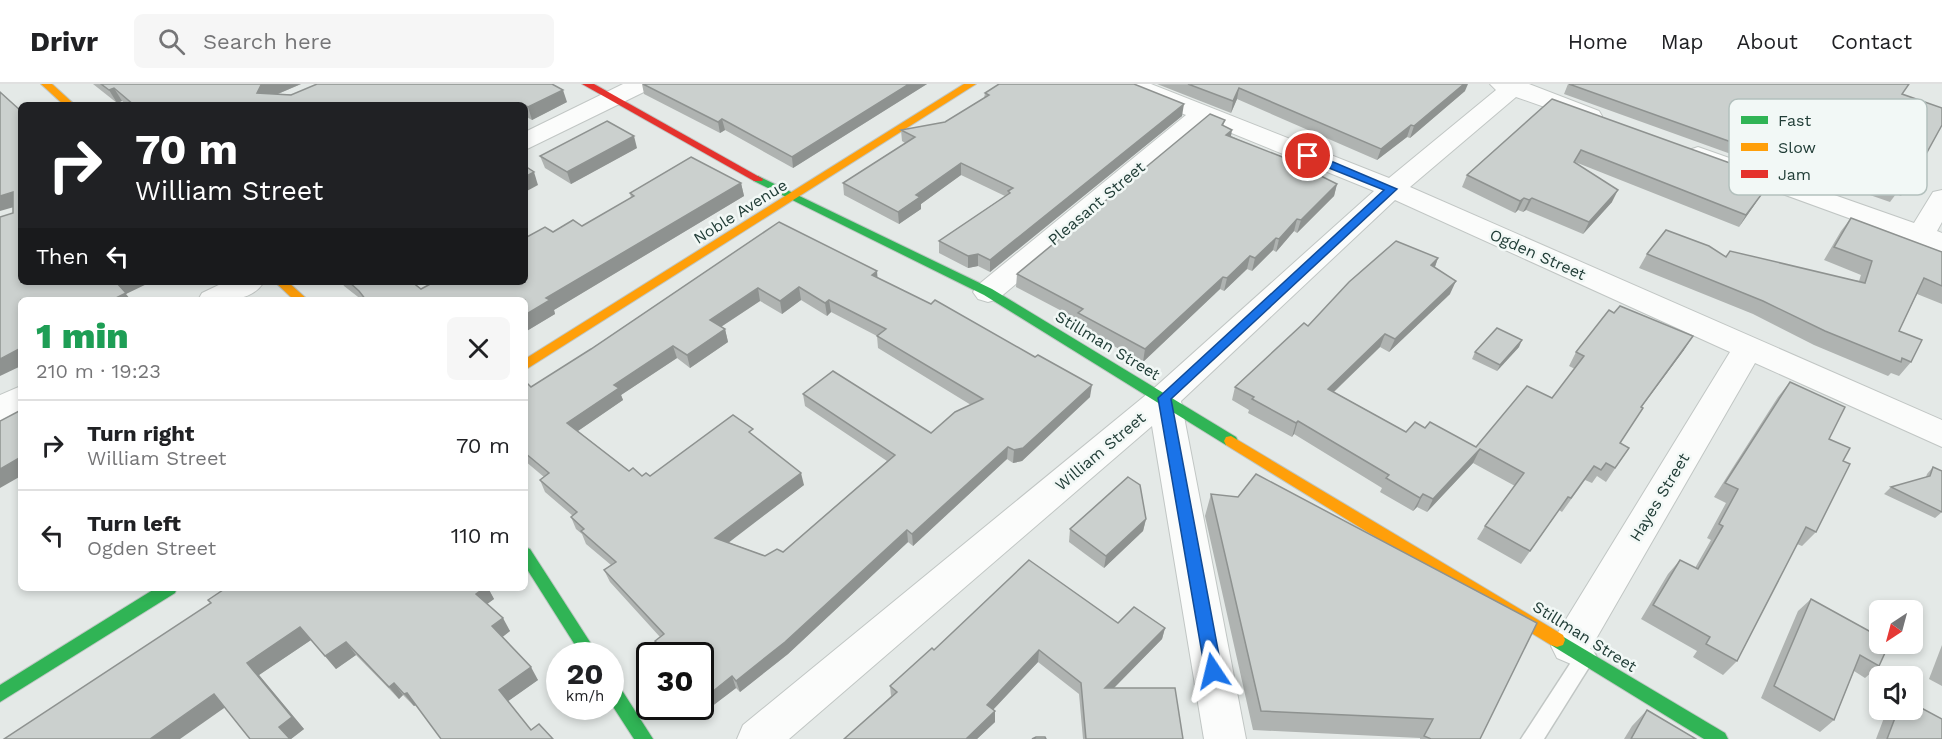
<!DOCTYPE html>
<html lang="en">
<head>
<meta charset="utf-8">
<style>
	:root { --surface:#fff; --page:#f6f6f6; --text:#202124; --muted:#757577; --line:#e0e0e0 }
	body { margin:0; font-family:"Work Sans",sans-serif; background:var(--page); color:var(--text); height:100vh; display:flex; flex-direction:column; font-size:22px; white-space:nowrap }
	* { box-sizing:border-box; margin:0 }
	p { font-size:20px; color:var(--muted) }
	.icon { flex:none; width:33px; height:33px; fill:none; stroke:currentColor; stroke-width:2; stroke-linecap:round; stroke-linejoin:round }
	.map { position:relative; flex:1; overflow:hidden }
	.side { position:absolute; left:18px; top:213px; width:510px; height:294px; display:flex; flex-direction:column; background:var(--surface); border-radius:9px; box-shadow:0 3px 9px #0003 }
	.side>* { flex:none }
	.top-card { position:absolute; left:18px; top:18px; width:510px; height:183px; border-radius:9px; box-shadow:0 3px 9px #0003; background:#202124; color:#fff; overflow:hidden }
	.needle { width:39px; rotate:216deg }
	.tools { position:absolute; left:1869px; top:516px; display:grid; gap:12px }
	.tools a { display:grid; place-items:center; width:54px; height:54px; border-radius:9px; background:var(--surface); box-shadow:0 3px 9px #0003; font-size:30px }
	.speed { position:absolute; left:546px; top:558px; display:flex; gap:12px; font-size:30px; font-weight:700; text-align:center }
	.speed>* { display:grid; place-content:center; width:78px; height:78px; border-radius:50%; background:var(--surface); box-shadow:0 3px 9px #0003; line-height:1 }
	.speed small { font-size:15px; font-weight:400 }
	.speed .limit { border:3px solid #111; border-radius:9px; background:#fff; color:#111 }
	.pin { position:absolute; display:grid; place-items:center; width:51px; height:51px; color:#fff; margin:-26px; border:3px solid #fff; border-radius:50%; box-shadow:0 2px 6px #0007 }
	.me { position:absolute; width:66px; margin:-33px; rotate:350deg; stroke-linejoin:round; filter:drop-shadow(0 0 4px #0008) }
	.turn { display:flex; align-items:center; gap:21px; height:126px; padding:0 18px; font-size:27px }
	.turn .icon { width:78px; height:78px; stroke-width:2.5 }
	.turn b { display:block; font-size:42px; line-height:51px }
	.then { display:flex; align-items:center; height:57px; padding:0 18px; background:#0003; gap:12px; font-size:22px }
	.round { display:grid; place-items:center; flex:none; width:63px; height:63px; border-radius:9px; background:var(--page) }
	.summary { display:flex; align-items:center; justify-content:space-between; height:102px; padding:0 18px }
	h1 { font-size:36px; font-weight:800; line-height:45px; color:#1e9e55 }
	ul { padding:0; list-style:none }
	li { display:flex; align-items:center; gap:18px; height:90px; padding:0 18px; border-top:2px solid var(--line) }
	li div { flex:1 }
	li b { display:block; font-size:22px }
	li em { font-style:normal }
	header { display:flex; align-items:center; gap:36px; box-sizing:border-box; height:84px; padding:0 30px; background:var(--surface); border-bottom:2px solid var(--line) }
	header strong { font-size:28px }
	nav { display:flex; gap:33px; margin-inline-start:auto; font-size:21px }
	.search { width:420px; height:54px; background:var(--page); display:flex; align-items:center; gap:15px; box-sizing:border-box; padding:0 21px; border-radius:9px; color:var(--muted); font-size:22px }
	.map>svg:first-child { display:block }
</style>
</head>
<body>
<header>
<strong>Drivr</strong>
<div class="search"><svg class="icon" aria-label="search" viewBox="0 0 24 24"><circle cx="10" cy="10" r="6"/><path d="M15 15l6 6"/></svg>Search here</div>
<nav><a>Home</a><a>Map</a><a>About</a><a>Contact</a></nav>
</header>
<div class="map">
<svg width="1942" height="655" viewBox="0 0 1942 655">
	<rect width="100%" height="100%" fill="#e4e9e7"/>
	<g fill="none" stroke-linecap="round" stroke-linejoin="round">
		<g stroke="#c1c6c4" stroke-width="3">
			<path id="lane" d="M 1586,563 L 1593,566 L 1596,572 L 1544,655 L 1521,655 L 1579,566 Z"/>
		</g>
		<g stroke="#c1c6c4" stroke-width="2">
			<g id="street">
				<path d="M 623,0 L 654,0 L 650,5 L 525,66 L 525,48 Z"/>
				<path d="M 1118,0 L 1151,0 L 1389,94 L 1496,6 L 1490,0 L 1529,0 L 1599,27 L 1602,32 L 1599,37 L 1590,39 L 1516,13 L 1410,103 L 1942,336 L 1942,363 L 1755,279 L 1585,574 L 1571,580 L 1557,574 L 1551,562 L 1557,550 L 1730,268 L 1395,116 L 1181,317 L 1246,655 L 1204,655 L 1152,342 L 789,655 L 737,655 L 743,641 L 1152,306 L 1374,107 L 1207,39 L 998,215 L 988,218 L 978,215 L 973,208 L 978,201 L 1186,31 L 1122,5 Z"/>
				<path d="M 1698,63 L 1914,139 L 1933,108 L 1942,106 L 1942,138 L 1937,147 L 1942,149 L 1942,168 L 1689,76 L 1685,71 L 1689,66 Z"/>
				<path d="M 225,198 L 264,198 C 250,220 221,216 198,216 L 202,209 Z"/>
				<path d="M 21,302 L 21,328 L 0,337 L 0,311 Z"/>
			</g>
		</g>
		<g stroke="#bfc7c4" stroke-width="2">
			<g id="fast">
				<path d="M 758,92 L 992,205 L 1236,353 L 1238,357 L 1236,361 L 1226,361 L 984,211 L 754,97 L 753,95 Z"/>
				<path d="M 525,463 L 530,465 L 599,572 L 582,572 L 525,482 Z"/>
				<path d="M 156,504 L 177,504 L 175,509 L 0,618 L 0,601 Z"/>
				<path d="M 1557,549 L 1725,649 L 1728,655 L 1704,655 L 1551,561 L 1549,556 L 1551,551 Z"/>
				<path d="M 610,595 L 616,597 L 653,655 L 634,655 L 610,618 Z"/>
			</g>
		</g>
		<g stroke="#bfc7c4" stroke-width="2">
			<g id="slow">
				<path d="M 41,0 L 52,0 L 75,21 L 64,21 Z"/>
				<path d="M 964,0 L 976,0 L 525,286 L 525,275 Z"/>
				<path d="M 275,198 L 288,198 L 308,216 L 294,216 Z"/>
				<path d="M 1231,352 L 1563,551 L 1565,556 L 1563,561 L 1557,563 L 1551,561 L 1226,361 L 1224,357 L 1226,353 Z"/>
			</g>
		</g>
		<g stroke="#bfc7c4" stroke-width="2">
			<path id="jam" d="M 582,0 L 594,0 L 763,95 L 762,97 L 754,97 Z"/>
		</g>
		<use href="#lane" fill="#fbfcfb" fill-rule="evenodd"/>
		<use href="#street" fill="#fbfcfb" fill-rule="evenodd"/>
		<use href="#fast" fill="#30b455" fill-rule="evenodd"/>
		<use href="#slow" fill="#ff9f0a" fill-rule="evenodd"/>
		<use href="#jam" fill="#e5322d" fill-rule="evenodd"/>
	</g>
	<g fill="#afb3b1" fill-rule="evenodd">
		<path d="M 93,0 L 301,0 L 278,10 L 567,18 L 532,36 L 525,32 L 525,21 L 127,21 L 122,17 L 117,19 Z"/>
		<path d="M 642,0 L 927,0 L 793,84 L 725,46 L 720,49 L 644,10 Z"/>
		<path d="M 1157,0 L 1464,0 L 1465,7 L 1410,54 L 1407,53 L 1377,76 L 1237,15 L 1231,29 Z"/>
		<path d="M 1568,0 L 1909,101 L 1901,112 L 1896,110 L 1890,118 L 1867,110 L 1867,107 L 1747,66 L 1742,74 L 1564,10 Z"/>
		<path d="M 985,9 L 1182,32 L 990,188 L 978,182 L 968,184 L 939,169 L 939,157 L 1005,112 L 961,91 L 921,120 L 921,125 L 899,140 L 844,111 L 843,99 L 905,59 L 902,57 L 901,46 L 945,38 L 984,14 Z"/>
		<path d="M 1552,15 L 1762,104 L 1759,110 L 1761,111 L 1739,143 L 1575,78 L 1612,118 L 1583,150 L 1526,126 L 1523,128 L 1518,126 L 1515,129 L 1462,103 L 1467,91 Z"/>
		<path d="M 1225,36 L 1223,42 L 1231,52 L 1337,100 L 1334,112 L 1297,149 L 1294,147 L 1276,168 L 1273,166 L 1252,187 L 1247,185 L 1224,207 L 1220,205 L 1143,278 L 1077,242 L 1077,235 L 1016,203 L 1017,190 Z"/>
		<path d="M 637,64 L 571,100 L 545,84 L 540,72 Z"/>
		<path d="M 741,99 L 744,112 L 554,226 L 555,230 L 525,248 L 525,216 L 362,216 L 344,202 L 342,198 L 412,198 L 421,205 L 553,148 L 582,142 L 631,114 L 630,109 Z"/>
		<path d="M 1851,134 L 1942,168 L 1942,220 L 1917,210 L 1899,247 L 1911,278 L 1899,292 L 1891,289 L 1888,292 L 1814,261 L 1753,230 L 1639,184 L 1647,170 L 1726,173 L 1859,197 L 1861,191 L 1824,176 L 1841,147 Z"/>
		<path d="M 779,138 L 1090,313 L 1022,377 L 1013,379 L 1007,375 L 913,462 L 908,458 L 788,570 L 740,608 L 736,604 L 711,623 L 700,612 L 700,572 L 662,572 L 659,568 L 655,557 L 660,553 L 610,498 L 604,486 L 611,481 L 586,460 L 582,450 L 576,445 L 571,433 L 573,432 L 545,408 L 540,396 L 544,393 L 525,377 L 525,301 L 531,303 L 591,265 ZM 801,216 L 827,232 L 831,228 L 877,252 L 878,264 L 971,321 L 931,349 L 803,310 L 805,322 L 887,377 L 783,468 L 765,472 L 728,458 L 804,401 L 754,352 L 650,392 L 642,392 L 629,387 L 578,347 L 623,316 L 621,311 L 677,274 L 690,284 L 728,258 L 725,245 L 721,243 L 760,217 L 782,230 Z"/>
		<path d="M 1438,174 L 1435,183 L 1450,210 L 1389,268 L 1380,263 L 1334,308 L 1406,348 L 1425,344 L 1476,363 L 1552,314 L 1575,285 L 1569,282 L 1576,268 L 1684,266 L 1641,323 L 1620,359 L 1629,364 L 1606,398 L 1597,392 L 1592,399 L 1585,396 L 1562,428 L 1559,426 L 1521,480 L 1477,455 L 1485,442 L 1515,402 L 1473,379 L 1427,428 L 1417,423 L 1413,427 L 1380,408 L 1382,404 L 1294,350 L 1292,353 L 1248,329 L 1249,326 L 1232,316 L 1235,303 L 1308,242 Z"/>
		<path d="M 1519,263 L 1497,287 L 1472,275 L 1475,268 Z"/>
		<path d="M 1790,298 L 1829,355 L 1843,377 L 1816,448 L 1802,462 L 1797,460 L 1737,577 L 1723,591 L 1693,573 L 1697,567 L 1641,535 L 1668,490 L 1680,476 L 1695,484 L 1711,456 L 1707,454 L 1726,419 L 1714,413 L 1778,313 Z"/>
		<path d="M 1933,383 L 1942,428 L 1935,434 L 1884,410 L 1891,403 L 1926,393 L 1927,390 Z"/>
		<path d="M 1211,410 L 1480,655 L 1420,655 L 1420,654 L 1253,646 L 1205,432 Z"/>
		<path d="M 1146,435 L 1143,447 L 1104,484 L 1069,458 L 1070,445 Z"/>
		<path d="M 226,504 L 488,504 L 494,515 L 487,520 L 510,547 L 502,553 L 538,596 L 508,617 L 531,646 L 553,655 L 416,621 L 414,622 L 403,611 L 399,615 L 356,571 L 336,585 L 311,556 L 259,591 L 304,645 L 291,655 L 250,655 L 211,519 Z"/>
		<path d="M 1811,515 L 1879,582 L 1865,594 L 1854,587 L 1834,636 L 1820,648 L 1761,614 L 1798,527 Z"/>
		<path d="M 1118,539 L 1165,544 L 1162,555 L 1114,604 L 1183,655 L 1083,655 L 1079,610 L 1038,578 L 993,626 L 995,638 L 977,655 L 844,655 L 891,612 L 890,602 L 934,566 Z"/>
		<path d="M 1942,561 L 1942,602 L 1929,595 Z"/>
		<path d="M 1647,626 L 1696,655 L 1624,655 L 1632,642 Z"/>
		<path d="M 1887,626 L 1912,626 L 1942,655 L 1876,655 Z"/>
	</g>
	<g fill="#8e9290">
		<path d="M 264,0 L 301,0 L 268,14 L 257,9 L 261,1 Z"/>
		<path d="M 909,0 L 927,0 L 793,84 L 792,73 Z"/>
		<path d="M 1464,0 L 1468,0 L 1465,7 L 1410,54 L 1414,42 Z"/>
		<path d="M 114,4 L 122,17 L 117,19 L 109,6 Z"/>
		<path d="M 1239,4 L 1237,15 L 1231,29 L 1233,17 Z"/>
		<path d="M 563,6 L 567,18 L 532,36 L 528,23 Z"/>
		<path d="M 1184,20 L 1182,32 L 990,188 L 990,176 Z"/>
		<path d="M 722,35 L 725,46 L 720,49 L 718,38 Z"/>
		<path d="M 1411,41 L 1407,53 L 1377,76 L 1381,65 Z"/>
		<path d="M 1232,46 L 1230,58 L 1226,51 Z"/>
		<path d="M 634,52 L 637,64 L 571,100 L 567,88 Z"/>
		<path d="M 961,79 L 961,91 L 921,120 L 921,125 L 899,140 L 898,128 L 916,111 Z"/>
		<path d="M 534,88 L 538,101 L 525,108 L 525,93 Z"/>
		<path d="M 741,99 L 744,112 L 554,226 L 555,230 L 525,248 L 525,231 L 546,214 Z"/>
		<path d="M 1337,100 L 1334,112 L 1297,149 L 1301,136 Z"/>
		<path d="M 1618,106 L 1612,118 L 1583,150 L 1589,138 Z"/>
		<path d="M 13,108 L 21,121 L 0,127 L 0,112 Z"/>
		<path d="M 1761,111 L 1753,123 L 1739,143 L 1746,131 Z"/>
		<path d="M 1524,114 L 1518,126 L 1515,129 L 1520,117 Z"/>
		<path d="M 1532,114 L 1526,126 L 1523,128 L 1529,116 Z"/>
		<path d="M 1297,135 L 1294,147 L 1276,168 L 1279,155 Z"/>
		<path d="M 1276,154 L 1273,166 L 1252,187 L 1255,174 Z"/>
		<path d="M 978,170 L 978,182 L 968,184 L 968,172 Z"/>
		<path d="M 1250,172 L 1247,185 L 1224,207 L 1227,194 Z"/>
		<path d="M 1438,174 L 1433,188 L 1431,181 Z"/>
		<path d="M 877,187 L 878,199 L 872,191 Z"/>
		<path d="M 1223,193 L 1220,205 L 1143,278 L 1145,265 Z"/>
		<path d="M 1456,197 L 1450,210 L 1389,268 L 1395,255 Z"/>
		<path d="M 116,198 L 151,198 L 126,210 L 131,216 L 112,216 Z"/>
		<path d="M 799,203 L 801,216 L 782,230 L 780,217 Z"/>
		<path d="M 758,204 L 760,217 L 713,248 L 710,236 Z"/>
		<path d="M 829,216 L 831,228 L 827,232 L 825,219 Z"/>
		<path d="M 725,245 L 728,258 L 690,284 L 687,271 Z"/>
		<path d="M 1385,250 L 1380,263 L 1323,318 L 1328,305 Z"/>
		<path d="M 1693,252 L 1684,266 L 1632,336 L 1641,323 Z"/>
		<path d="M 1522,256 L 1519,263 L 1497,287 L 1500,281 Z"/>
		<path d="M 673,262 L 677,274 L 621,311 L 623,316 L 572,351 L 567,339 L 614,301 Z"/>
		<path d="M 21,264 L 21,282 L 0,292 L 0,275 Z"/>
		<path d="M 1092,301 L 1090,313 L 1022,377 L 1013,379 L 1014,366 Z"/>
		<path d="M 1298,337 L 1294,350 L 1292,353 L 1296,339 Z"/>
		<path d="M 1008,363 L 1007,375 L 913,462 L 912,450 Z"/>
		<path d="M 1480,365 L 1473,379 L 1427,428 L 1433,415 Z"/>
		<path d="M 21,373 L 21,392 L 0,404 L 0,385 Z"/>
		<path d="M 801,389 L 804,401 L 719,466 L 715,454 Z"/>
		<path d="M 1423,410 L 1417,423 L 1413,427 L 1420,414 Z"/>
		<path d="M 1146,435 L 1143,447 L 1104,484 L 1106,472 Z"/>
		<path d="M 907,446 L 908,458 L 788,570 L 740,608 L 736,597 Z"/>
		<path d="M 484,504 L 488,504 L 494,515 L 483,523 L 476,510 Z"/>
		<path d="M 503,534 L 510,547 L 500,555 L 492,542 Z"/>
		<path d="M 300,543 L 311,556 L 259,591 L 304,645 L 291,655 L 290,655 L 279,643 L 247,579 Z"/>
		<path d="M 1165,544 L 1162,555 L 1103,615 L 1105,604 Z"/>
		<path d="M 346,558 L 356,571 L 336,585 L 325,572 Z"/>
		<path d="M 1039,566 L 1038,578 L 987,632 L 987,621 Z"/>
		<path d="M 531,583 L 538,596 L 507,618 L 499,606 Z"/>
		<path d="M 732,592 L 736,604 L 711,623 L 707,612 Z"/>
		<path d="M 394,599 L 403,611 L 399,615 L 389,603 Z"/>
		<path d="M 407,609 L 416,621 L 414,622 L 404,610 Z"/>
		<path d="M 214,610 L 227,622 L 180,655 L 150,655 Z"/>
		<path d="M 995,627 L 995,638 L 977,655 L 966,655 Z"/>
	</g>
	<g fill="#cbd0ce" stroke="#8e9290" stroke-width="1.5" fill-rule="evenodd">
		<path d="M 101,0 L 264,0 L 261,1 L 257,9 L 291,11 L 317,0 L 552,0 L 563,6 L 528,23 L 521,19 L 516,21 L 134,21 L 114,4 L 109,6 Z"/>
		<path d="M 643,0 L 909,0 L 792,73 L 722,35 L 718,38 Z"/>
		<path d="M 999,0 L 1134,0 L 1184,20 L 990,176 L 978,170 L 968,172 L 939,157 L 1010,109 L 1008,107 L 1013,104 L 961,79 L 916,111 L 920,113 L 898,128 L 843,99 L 915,53 L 901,46 L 945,38 L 989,11 L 985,9 Z"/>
		<path d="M 1188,0 L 1464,0 L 1414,42 L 1411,41 L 1381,65 L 1239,4 L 1233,17 Z"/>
		<path d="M 1569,0 L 1909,0 L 1902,10 L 1942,24 L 1942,41 L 1909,101 L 1903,99 L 1898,107 L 1874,99 L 1874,96 L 1751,55 L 1748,64 Z"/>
		<path d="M 0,8 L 21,27 L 21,198 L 116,198 L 126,209 L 112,216 L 21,216 L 21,264 L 0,275 L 0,133 L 13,129 L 13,108 L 0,112 Z"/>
		<path d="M 1552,15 L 1741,83 L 1738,94 L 1762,104 L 1758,109 L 1761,111 L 1746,131 L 1581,66 L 1574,78 L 1618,106 L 1589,138 L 1532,114 L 1529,116 L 1524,114 L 1520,117 L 1467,91 Z"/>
		<path d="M 1210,30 L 1225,36 L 1222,41 L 1232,46 L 1226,51 L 1285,74 L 1337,100 L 1301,136 L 1297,135 L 1279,155 L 1276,154 L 1255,174 L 1250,172 L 1227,194 L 1223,193 L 1145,265 L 1078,229 L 1083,225 L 1017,190 Z"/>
		<path d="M 607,37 L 634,52 L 567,88 L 540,72 Z"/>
		<path d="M 691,73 L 741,99 L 546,214 L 550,216 L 525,231 L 525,216 L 366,216 L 359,207 L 349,198 L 412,198 L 421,205 L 434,198 L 525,198 L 525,154 L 545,143 L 553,148 L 573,136 L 582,142 L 634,112 L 630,109 Z"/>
		<path d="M 525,82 L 534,88 L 525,93 Z"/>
		<path d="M 1851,134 L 1942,168 L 1942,202 L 1924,194 L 1899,247 L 1922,256 L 1911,278 L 1902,274 L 1901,278 L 1825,247 L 1763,217 L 1647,170 L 1666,146 L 1709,162 L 1726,173 L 1730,167 L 1865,199 L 1872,177 L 1834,163 Z"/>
		<path d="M 779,138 L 877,187 L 872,191 L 931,220 L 935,216 L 1035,273 L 1038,271 L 1092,301 L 1023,364 L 1014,366 L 1008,363 L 912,450 L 907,446 L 785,558 L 736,597 L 732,592 L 707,612 L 700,605 L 700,572 L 669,572 L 655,557 L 664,550 L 604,486 L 616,478 L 581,447 L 584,445 L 571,433 L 577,428 L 540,396 L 549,389 L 525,369 L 525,301 L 527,299 L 531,303 L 591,265 ZM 799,203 L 825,219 L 829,216 L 886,245 L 877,252 L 983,315 L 955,328 L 931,349 L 833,287 L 803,310 L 895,371 L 783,468 L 777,465 L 765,472 L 715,454 L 801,389 L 749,348 L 753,345 L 733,331 L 650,392 L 646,389 L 642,392 L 633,384 L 629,387 L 567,339 L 619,304 L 614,301 L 673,262 L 687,271 L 725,245 L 710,236 L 758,204 L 780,217 Z"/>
		<path d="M 1396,157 L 1438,174 L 1431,181 L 1456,197 L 1395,255 L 1385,250 L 1328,305 L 1406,348 L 1415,338 L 1425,344 L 1430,338 L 1476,363 L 1527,302 L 1552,314 L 1584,272 L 1576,268 L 1609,226 L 1614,229 L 1620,222 L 1693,252 L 1641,323 L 1643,324 L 1620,359 L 1629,364 L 1615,384 L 1606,379 L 1601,386 L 1594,382 L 1571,414 L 1568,413 L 1530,467 L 1485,442 L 1524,389 L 1480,365 L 1433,415 L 1423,410 L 1420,414 L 1386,394 L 1389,391 L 1298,337 L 1296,339 L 1252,315 L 1254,313 L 1235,303 L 1304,239 L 1308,242 L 1349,198 Z"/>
		<path d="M 1497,244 L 1522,256 L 1500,281 L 1475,268 Z"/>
		<path d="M 1790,298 L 1845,323 L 1829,355 L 1850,364 L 1843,377 L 1850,380 L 1816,448 L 1806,443 L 1737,577 L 1706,560 L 1710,553 L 1653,521 L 1680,476 L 1698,485 L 1723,442 L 1719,440 L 1738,405 L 1725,399 Z"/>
		<path d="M 21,326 L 21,373 L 0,385 L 0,337 Z"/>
		<path d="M 1933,383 L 1942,387 L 1942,428 L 1891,403 L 1930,392 Z"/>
		<path d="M 1256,390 L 1537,539 L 1480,655 L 1431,655 L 1424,652 L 1433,635 L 1261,627 L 1211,410 L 1238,413 Z"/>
		<path d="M 1128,393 L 1140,401 L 1146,435 L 1106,472 L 1070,445 Z"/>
		<path d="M 1029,476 L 1118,539 L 1134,523 L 1165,544 L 1105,604 L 1175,604 L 1183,655 L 1086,655 L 1081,599 L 1039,566 L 987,621 L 995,627 L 966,655 L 844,655 L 897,608 L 890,602 L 932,564 L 934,566 Z"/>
		<path d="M 226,504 L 484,504 L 476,510 L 503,534 L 492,542 L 531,583 L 499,606 L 531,646 L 539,640 L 553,655 L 441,655 L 407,609 L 404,610 L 394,599 L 389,603 L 346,558 L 325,572 L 300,543 L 247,579 L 292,633 L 279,643 L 290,655 L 250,655 L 214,610 L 150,655 L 4,655 L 211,519 L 208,516 Z"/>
		<path d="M 1811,515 L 1880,553 L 1880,560 L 1889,560 L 1879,582 L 1860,571 L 1834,636 L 1774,602 Z"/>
		<path d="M 1912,619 L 1942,635 L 1942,655 L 1887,655 L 1898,626 L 1912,626 Z"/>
		<path d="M 1647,626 L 1696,655 L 1631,655 Z"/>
		<path d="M 1036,653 L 1045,653 L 1046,655 L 1032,655 Z"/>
	</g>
	<path fill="#1a73e8" stroke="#114b97" stroke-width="1.5" d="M 1304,69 L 1312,69 L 1397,105 L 1171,315 L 1222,587 L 1219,592 L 1213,594 L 1207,592 L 1205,587 L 1158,314 L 1384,106 L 1304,74 Z"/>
	<g text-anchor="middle" stroke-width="5" stroke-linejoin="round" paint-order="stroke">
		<g font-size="16" fill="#213d37" stroke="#f2f8f6">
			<text transform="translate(1096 119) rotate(-40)" y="6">Pleasant Street</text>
			<text transform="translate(740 127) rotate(-32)" y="6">Noble Avenue</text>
			<text transform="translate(1538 170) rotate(24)" y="6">Ogden Street</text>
			<text transform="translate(1108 261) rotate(31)" y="6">Stillman Street</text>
			<text transform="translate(1100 367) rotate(-40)" y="6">William Street</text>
			<text transform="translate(1659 413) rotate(-59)" y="6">Hayes Street</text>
			<text transform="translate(1585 552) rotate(32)" y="6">Stillman Street</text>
		</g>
	</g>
	<rect x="1729" y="15" width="198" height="96" rx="9" fill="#f2f8f6" stroke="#b3c0bd" stroke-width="1.5"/>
	<rect x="1741" y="32" width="27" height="8" fill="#30b455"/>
	<rect x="1741" y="59" width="27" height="8" fill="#ff9f0a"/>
	<rect x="1741" y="86" width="27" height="8" fill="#e5322d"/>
	<g font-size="16" fill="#213d37">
		<text x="1778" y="42">Fast</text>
		<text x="1778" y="69">Slow</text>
		<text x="1778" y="96">Jam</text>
	</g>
</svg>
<div class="tools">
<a><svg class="needle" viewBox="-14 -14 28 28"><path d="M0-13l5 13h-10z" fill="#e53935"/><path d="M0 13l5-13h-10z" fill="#757577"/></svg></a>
<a><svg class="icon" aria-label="sound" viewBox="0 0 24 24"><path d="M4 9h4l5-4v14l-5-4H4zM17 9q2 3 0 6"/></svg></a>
</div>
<div class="speed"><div>20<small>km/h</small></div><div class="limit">30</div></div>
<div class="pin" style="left:1308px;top:72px;background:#d93025"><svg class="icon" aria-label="arrive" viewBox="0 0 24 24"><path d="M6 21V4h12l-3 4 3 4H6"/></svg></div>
<svg class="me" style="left:1213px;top:587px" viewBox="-20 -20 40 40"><path d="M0-17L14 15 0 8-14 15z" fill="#1a73e8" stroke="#fff" stroke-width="4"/></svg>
<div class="top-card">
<div class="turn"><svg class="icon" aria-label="right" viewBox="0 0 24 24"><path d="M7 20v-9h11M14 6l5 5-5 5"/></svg><div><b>70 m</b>William Street</div></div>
<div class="then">Then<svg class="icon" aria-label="left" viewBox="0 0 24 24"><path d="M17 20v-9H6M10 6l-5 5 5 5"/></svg></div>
</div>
<section class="side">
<div class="summary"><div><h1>1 min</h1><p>210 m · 19:23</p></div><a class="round"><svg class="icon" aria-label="close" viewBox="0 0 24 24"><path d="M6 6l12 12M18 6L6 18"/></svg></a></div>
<ul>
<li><svg class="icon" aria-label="right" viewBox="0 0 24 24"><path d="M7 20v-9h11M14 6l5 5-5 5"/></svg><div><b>Turn right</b><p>William Street</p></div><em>70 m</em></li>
<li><svg class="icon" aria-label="left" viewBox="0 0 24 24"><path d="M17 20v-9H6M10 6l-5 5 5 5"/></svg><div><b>Turn left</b><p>Ogden Street</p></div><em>110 m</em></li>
</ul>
</section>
</div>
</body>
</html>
